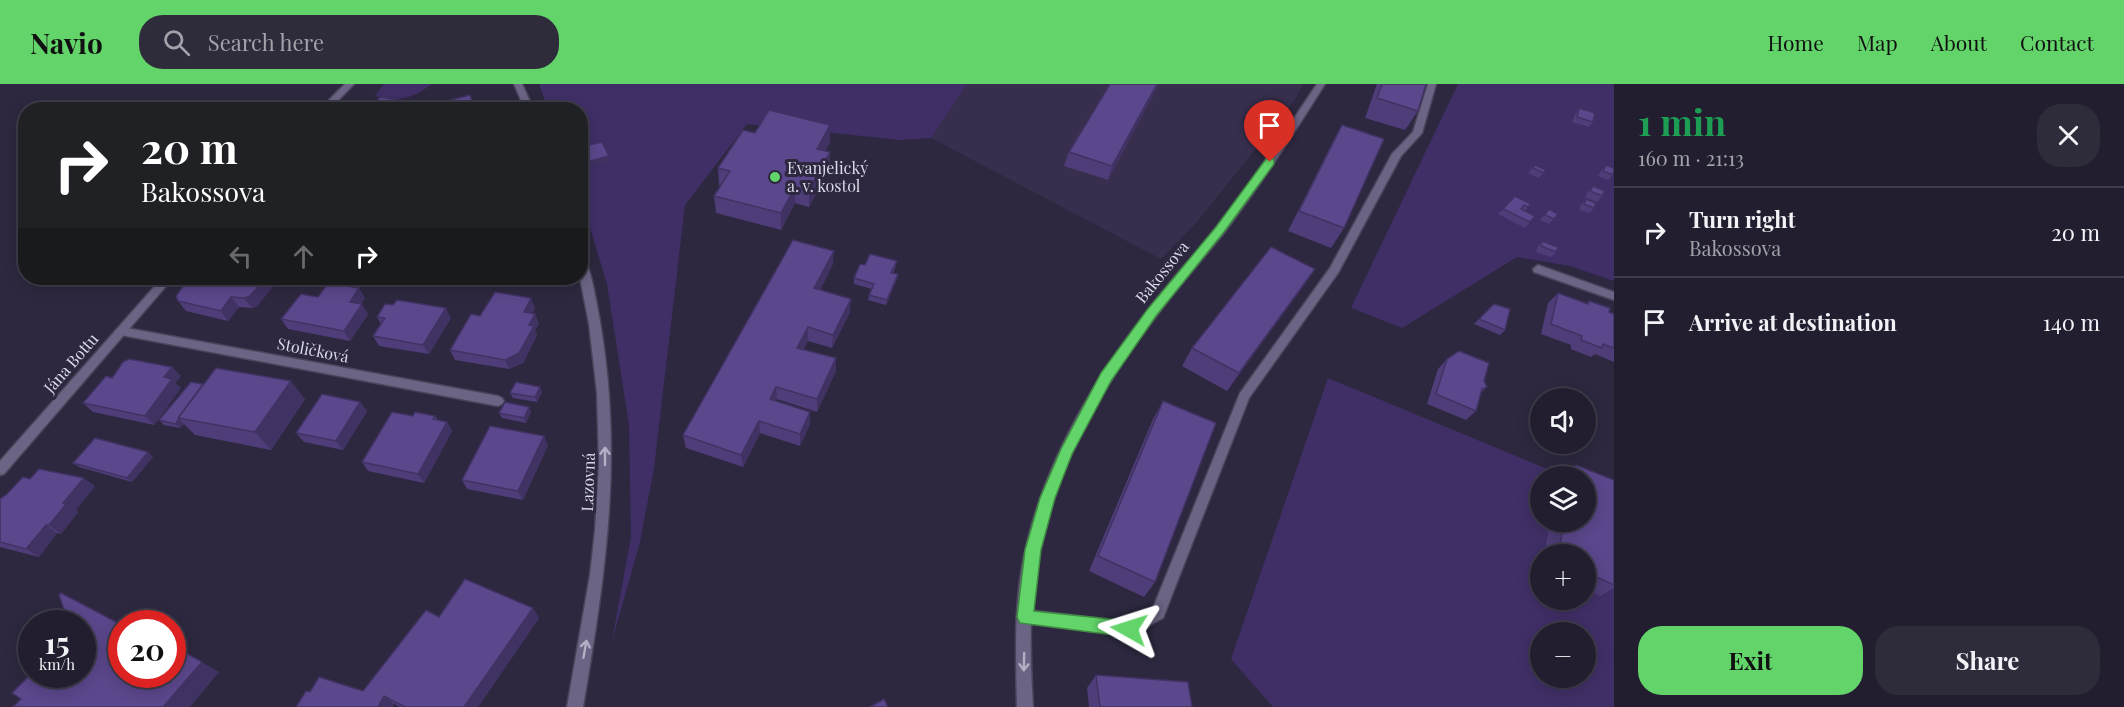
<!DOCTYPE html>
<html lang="en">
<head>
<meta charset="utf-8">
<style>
	:root { --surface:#221e2f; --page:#2e2b3b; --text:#f1f3f6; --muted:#a2a2aa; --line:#3f3c4b; --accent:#62d469 }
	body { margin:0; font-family:"Playfair Display",serif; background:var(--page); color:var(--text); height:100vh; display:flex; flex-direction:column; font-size:22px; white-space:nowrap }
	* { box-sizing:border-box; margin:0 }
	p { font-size:20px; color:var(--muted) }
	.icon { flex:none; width:33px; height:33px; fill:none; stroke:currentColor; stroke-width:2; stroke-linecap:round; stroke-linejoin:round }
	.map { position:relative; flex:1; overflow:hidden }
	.details { display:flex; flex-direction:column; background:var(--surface); width:510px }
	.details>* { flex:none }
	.banner { position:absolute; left:18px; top:18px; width:570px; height:183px; border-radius:24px; box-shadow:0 3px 15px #0003,0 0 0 2px var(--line); background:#202124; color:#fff; overflow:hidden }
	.fabs { position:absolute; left:1530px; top:304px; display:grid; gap:12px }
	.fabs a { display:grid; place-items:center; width:66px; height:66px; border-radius:50%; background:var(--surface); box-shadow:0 3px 15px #0003,0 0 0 2px var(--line); font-size:30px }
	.speed { position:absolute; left:18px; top:526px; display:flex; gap:12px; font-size:30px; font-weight:700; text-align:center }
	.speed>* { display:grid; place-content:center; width:78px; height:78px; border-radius:50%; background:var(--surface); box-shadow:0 3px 15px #0003,0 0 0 2px var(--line); line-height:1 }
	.speed small { font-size:15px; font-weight:400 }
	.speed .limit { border:9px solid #d22; background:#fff; color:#111 }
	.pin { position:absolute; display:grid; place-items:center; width:51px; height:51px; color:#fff; margin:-62px -26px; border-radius:50% 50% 50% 0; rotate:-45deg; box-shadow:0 0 6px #0007 }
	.pin .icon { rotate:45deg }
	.me { position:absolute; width:66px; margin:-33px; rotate:276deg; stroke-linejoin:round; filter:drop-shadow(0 0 4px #0008) }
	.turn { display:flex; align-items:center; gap:21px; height:126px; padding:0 24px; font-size:27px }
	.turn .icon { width:78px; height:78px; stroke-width:2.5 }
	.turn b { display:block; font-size:42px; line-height:51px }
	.lanes { display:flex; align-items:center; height:57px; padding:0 24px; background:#0003; justify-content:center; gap:30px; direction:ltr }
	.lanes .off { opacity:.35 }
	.round { display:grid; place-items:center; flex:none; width:63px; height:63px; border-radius:24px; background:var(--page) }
	.summary { display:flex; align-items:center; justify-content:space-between; height:102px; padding:0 24px }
	h1 { font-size:36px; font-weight:700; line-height:45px; color:#1e9e55 }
	.action { display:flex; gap:12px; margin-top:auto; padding:12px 24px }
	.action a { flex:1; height:69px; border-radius:24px; background:var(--accent); color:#111; font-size:24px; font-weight:700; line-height:69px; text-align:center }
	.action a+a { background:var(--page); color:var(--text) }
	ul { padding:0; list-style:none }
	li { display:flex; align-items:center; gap:18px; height:90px; padding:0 24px; border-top:2px solid var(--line) }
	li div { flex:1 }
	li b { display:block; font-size:22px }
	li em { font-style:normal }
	header { display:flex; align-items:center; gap:36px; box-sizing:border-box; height:84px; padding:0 30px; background:var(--accent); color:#111 }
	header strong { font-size:28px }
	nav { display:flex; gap:33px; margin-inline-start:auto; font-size:21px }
	.search { width:420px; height:54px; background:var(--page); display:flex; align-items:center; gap:15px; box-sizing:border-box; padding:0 21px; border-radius:24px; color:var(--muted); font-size:22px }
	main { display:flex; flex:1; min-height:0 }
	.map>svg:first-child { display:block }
</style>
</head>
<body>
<header>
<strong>Navio</strong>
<div class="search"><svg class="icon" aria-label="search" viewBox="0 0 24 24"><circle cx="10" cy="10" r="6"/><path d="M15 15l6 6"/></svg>Search here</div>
<nav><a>Home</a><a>Map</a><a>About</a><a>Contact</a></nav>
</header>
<main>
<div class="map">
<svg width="1614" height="623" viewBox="0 0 1614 623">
	<rect width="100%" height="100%" fill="#2d283f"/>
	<path fill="#372f4d" d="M 967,0 L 1303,0 L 1294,17 L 1196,139 L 1161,175 L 931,54 Z"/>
	<g fill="#402f67" fill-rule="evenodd">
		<path d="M 384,0 L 432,0 C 411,15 400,18 375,12 Z"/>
		<path d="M 539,0 L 967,0 L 931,54 L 900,56 L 747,40 L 685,121 L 654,384 L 640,458 L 612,557 L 631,453 L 629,341 L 607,200 L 581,114 L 580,26 L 548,25 Z"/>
		<path d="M 1458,0 L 1614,0 L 1614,197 L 1570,182 L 1517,173 L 1402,244 L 1351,224 Z"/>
		<path d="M 1328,294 L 1566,393 L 1540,393 L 1540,438 L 1586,438 L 1614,413 L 1614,623 L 1273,623 L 1231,575 ZM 1540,471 L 1586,471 L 1586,516 L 1540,516 ZM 1540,549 L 1586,549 L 1586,594 L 1540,594 Z"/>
	</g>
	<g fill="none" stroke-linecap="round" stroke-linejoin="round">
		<g stroke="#49445a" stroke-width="3">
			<path id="service" d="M 1428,0 L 1436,0 L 1422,49 L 1401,72 L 1338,189 L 1249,314 L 1163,534 L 1129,552 L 1021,538 L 1019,533 L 1021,528 L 1026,526 L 1128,538 L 1153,524 L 1240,309 L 1330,184 L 1392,70 L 1413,48 Z"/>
		</g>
		<g stroke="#49445a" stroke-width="3">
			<g id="minor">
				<path d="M 514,0 L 522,0 L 534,26 L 525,26 Z"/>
				<path d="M 1317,0 L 1325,0 C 1293,51 1260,102 1223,150 C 1201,177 1178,203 1157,231 C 1103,300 1059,378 1040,465 C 1028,516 1030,570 1033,623 L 1017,623 C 1016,576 1014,529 1022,483 C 1039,388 1090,300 1149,225 C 1170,197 1194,172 1215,145 C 1252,99 1284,49 1317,0 Z"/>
				<path d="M 580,170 C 589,175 594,206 596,216 C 625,360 607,481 583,623 L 567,623 L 590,491 L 595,447 L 599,379 L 597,309 L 589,240 L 580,194 Z"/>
				<path d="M 1538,181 L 1614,208 L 1614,216 L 1534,188 L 1533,185 Z"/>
				<path d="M 121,243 L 498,312 L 502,314 L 504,317 L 502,320 L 498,322 L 121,251 L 115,247 Z"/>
			</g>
		</g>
		<g stroke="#49445a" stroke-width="3">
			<g id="tertiary">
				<path d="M 345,0 L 354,0 L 329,26 L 319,26 Z"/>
				<path d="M 162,194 L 173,194 L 4,390 L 0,391 L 0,377 Z"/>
			</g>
		</g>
		<use href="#service" fill="#6b6484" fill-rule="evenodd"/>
		<use href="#minor" fill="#6b6484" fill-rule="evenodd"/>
		<use href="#tertiary" fill="#6b6484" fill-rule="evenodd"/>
	</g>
	<g fill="#4e3d78">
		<path d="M 1159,0 L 1108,96 L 1064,82 L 1069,68 L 1081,48 Z"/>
		<path d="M 1377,0 L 1426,0 L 1418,27 L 1405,46 L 1365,34 Z"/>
		<path d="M 1579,24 L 1593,38 L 1589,43 L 1572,38 L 1575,30 Z"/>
		<path d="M 830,41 L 830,58 L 825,67 L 830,68 L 829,85 L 809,123 L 795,119 L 781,146 L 716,129 L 714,112 L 721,101 L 719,101 L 718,84 L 755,49 Z"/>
		<path d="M 1342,41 L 1344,144 L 1331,164 L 1288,147 L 1331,61 Z"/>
		<path d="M 1535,81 L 1546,86 L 1539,94 L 1528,89 Z"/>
		<path d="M 1606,81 L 1613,91 L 1608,96 L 1598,92 L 1601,87 Z"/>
		<path d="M 1593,102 L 1602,112 L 1597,118 L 1585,113 L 1588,107 Z"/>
		<path d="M 1586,115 L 1594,124 L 1589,129 L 1579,126 L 1581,121 Z"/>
		<path d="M 1531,120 L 1525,127 L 1535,132 L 1525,144 L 1498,130 L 1503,125 Z"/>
		<path d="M 1549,125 L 1558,130 L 1549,140 L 1540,136 Z"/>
		<path d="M 1542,157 L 1556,168 L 1551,173 L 1536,168 L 1538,162 Z"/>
		<path d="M 833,180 L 820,206 L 850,228 L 832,264 L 808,257 L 803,265 L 836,287 L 817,328 L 777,315 L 776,317 L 810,340 L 800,362 L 760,349 L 743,383 L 686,364 L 683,351 Z"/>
		<path d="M 865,181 L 896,182 L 893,189 L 898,190 L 897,195 L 886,221 L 868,216 L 869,211 L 872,205 L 854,200 L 854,194 Z"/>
		<path d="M 280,194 L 257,222 L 252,224 L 239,223 L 228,237 L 186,227 L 178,217 Z"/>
		<path d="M 1302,204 L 1227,307 L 1182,282 L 1192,264 Z"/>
		<path d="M 1558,209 L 1586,220 L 1589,217 L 1614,230 L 1614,278 L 1595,270 L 1591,273 L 1571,265 L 1571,261 L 1541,250 L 1548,219 Z"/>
		<path d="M 318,213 L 365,214 L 361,220 L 368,230 L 350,257 L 288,245 L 281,235 Z"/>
		<path d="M 535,224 L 532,230 L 535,230 L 539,240 L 535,246 L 537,251 L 523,279 L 509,285 L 455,276 L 450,266 L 480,232 Z"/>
		<path d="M 377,233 L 451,234 L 429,270 L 379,262 L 373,252 L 381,240 Z"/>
		<path d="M 1479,235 L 1505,246 L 1500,251 L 1474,240 Z"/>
		<path d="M 1447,275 L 1484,297 L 1487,303 L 1481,309 L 1476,327 L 1466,336 L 1427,320 L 1438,285 Z"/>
		<path d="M 181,292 L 175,299 L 181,304 L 154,341 L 93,328 L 83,319 L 112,294 Z"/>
		<path d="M 203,300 L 305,315 L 271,366 L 195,351 L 184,340 L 180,344 L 164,341 L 159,336 Z"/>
		<path d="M 542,308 L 537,318 L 513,314 L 510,309 Z"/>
		<path d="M 1163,317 L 1155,498 L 1144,513 L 1089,487 L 1153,335 Z"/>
		<path d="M 360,318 L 367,327 L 343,366 L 304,358 L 296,349 Z"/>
		<path d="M 529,323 L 531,328 L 526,339 L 502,334 L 499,329 Z"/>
		<path d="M 413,332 L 435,332 L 438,336 L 447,338 L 452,347 L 424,399 L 368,387 L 362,378 Z"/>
		<path d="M 548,361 L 523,416 L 467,405 L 462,396 Z"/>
		<path d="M 153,373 L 132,398 L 79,383 L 73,379 Z"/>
		<path d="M 1576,381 L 1614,396 L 1614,504 L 1600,512 L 1586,506 L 1586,471 L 1544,471 L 1550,438 L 1586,438 L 1586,393 L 1560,393 Z"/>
		<path d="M 30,395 L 95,402 L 76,426 L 78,428 L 61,450 L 57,449 L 39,473 L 0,463 L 0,415 Z"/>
		<path d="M 533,524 L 539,534 L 478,623 L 400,623 L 394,620 L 310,608 L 363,607 L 439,533 Z"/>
		<path d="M 1096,591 L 1192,623 L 1089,623 L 1087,604 Z"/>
	</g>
	<g fill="#403262">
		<path d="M 1157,0 L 1159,0 L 1108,96 L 1112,82 Z"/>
		<path d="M 403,17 L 405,22 L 402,26 L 395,26 Z"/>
		<path d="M 830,41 L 830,58 L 817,82 L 817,65 Z"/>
		<path d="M 830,68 L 829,85 L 809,123 L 809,106 Z"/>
		<path d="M 609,72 L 610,77 L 584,84 L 583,79 Z"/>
		<path d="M 795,103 L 795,119 L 781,146 L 781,129 Z"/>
		<path d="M 834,167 L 833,180 L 814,217 L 814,204 Z"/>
		<path d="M 1315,185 L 1302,204 L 1227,307 L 1239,289 Z"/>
		<path d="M 898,190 L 897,195 L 886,221 L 887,216 Z"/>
		<path d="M 266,194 L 280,194 L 257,222 L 252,224 L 244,214 Z"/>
		<path d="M 359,204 L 365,214 L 356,228 L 350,218 Z"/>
		<path d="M 231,213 L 239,223 L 228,237 L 221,227 Z"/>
		<path d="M 531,214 L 535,224 L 528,238 L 524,228 Z"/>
		<path d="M 851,215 L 850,228 L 832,264 L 833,251 Z"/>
		<path d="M 362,220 L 368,230 L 350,257 L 344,247 Z"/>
		<path d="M 446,224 L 451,234 L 429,270 L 423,261 Z"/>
		<path d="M 535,230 L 539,240 L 535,246 L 537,251 L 523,279 L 509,285 L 505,276 L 529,241 Z"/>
		<path d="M 808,243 L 808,257 L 798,277 L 797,264 Z"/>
		<path d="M 836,274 L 836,287 L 817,328 L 817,315 Z"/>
		<path d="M 172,283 L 181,292 L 175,299 L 181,304 L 154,341 L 145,332 L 164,293 Z"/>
		<path d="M 291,297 L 305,315 L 271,366 L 255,348 Z"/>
		<path d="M 540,303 L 542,308 L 537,318 L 535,313 Z"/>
		<path d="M 776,303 L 777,315 L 771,328 L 770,315 Z"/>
		<path d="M 360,318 L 367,327 L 343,366 L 336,357 Z"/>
		<path d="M 529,323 L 531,328 L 526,339 L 524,334 Z"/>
		<path d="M 810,328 L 810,340 L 800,362 L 800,350 Z"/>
		<path d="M 179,335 L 184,340 L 180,344 L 175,340 Z"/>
		<path d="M 759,337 L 760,349 L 743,383 L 741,371 Z"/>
		<path d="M 447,338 L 452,347 L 424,399 L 418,390 Z"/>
		<path d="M 544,352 L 548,361 L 523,416 L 518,407 Z"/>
		<path d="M 148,368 L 153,373 L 132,398 L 127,394 Z"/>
		<path d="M 84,394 L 95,402 L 76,426 L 78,428 L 61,450 L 49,441 L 63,419 Z"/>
		<path d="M 46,441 L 57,449 L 39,473 L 26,465 Z"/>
		<path d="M 533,524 L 539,534 L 478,623 L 464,623 Z"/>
		<path d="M 202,578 L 219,588 L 190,623 L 163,623 Z"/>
		<path d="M 384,612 L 394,620 L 393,623 L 378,623 Z"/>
	</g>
	<g fill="#5b478c" stroke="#403262" stroke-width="1.5">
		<path d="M 1110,0 L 1157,0 L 1112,82 L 1069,68 Z"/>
		<path d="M 1382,0 L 1426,0 L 1418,27 L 1377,14 Z"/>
		<path d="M 470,11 L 475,26 L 432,26 L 431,21 Z"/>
		<path d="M 380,13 L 403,17 L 395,26 L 381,26 L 370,24 Z"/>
		<path d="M 348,20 L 381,26 L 343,26 Z"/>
		<path d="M 1579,24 L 1595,29 L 1593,38 L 1577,33 Z"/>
		<path d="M 769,26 L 830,41 L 817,65 L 830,68 L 809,106 L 795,103 L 781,129 L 714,112 L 730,87 L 718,84 L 743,46 L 755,49 Z"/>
		<path d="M 1342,41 L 1384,55 L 1344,144 L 1299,127 Z"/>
		<path d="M 602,58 L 609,72 L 583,79 L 580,74 L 580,63 Z"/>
		<path d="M 1535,81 L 1546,86 L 1544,89 L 1533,84 Z"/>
		<path d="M 1606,81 L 1614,84 L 1613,91 L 1603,87 Z"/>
		<path d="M 1593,102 L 1605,107 L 1602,112 L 1590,107 Z"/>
		<path d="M 1515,112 L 1531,120 L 1528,123 L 1524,121 L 1521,125 L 1535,132 L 1530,138 L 1503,125 Z"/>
		<path d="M 1586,115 L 1596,119 L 1594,124 L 1584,120 Z"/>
		<path d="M 1549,125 L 1558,130 L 1554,135 L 1545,131 Z"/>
		<path d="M 793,156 L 834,167 L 814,204 L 851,215 L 833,251 L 808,243 L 797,264 L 836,274 L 817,315 L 776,303 L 770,315 L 810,328 L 800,350 L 759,337 L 741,371 L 683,351 Z"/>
		<path d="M 1542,157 L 1558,163 L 1556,168 L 1541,162 Z"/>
		<path d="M 1271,163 L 1315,185 L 1239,289 L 1192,264 Z"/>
		<path d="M 870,170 L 897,177 L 891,189 L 898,190 L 887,216 L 869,211 L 874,200 L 854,194 L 860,180 L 865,181 Z"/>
		<path d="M 189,194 L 266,194 L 250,212 L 244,214 L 231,213 L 221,227 L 178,217 L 176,212 Z"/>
		<path d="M 328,199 L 359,204 L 350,218 L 362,220 L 344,247 L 281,235 L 301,210 L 318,213 Z"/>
		<path d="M 495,208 L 531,214 L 524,228 L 535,230 L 529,241 L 534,242 L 519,269 L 505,276 L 450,266 L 471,230 L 480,232 Z"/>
		<path d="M 1558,209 L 1588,220 L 1589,217 L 1610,224 L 1609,228 L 1614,230 L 1614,264 L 1603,260 L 1602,264 L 1581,256 L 1582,252 L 1551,240 Z"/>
		<path d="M 397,216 L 446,224 L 423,261 L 373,252 L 385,234 L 377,233 L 385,220 L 393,221 Z"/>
		<path d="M 1494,220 L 1510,225 L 1505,246 L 1479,235 Z"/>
		<path d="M 1459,267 L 1489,279 L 1484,297 L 1487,303 L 1482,305 L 1476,327 L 1436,310 L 1447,275 Z"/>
		<path d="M 129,275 L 172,283 L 164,293 L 172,295 L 145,332 L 83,319 L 106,292 L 112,294 L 123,278 Z"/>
		<path d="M 216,284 L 291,297 L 255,348 L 178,334 Z"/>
		<path d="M 191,298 L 203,300 L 178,334 L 179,335 L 175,340 L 159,336 Z"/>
		<path d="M 516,298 L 540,303 L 535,313 L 510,309 Z"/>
		<path d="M 322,310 L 360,318 L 336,357 L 296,349 Z"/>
		<path d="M 1163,317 L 1216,339 L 1155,498 L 1098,472 Z"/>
		<path d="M 505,318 L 529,323 L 524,334 L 499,329 Z"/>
		<path d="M 392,328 L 413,332 L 415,328 L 435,332 L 433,335 L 447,338 L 418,390 L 362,378 Z"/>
		<path d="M 490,342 L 544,352 L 518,407 L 462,396 Z"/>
		<path d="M 95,354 L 148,368 L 127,394 L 73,379 Z"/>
		<path d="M 1576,381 L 1614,396 L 1614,501 L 1586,488 L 1586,471 L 1558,471 L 1564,438 L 1586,438 L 1586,393 L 1573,393 Z"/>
		<path d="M 39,385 L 84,394 L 63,419 L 67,419 L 49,441 L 46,441 L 26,465 L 0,458 L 0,415 L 7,410 L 23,393 L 30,395 Z"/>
		<path d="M 465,495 L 533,524 L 464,623 L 405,623 L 384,612 L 378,623 L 296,623 L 306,607 L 310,608 L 319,593 L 363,607 L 426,526 L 439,533 Z"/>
		<path d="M 61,509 L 122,541 L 122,591 L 172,591 L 172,561 L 202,578 L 163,623 L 13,623 L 21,615 L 12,609 L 32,589 L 32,591 L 82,591 L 82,540 L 69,540 L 59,511 Z"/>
		<path d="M 1096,591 L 1188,598 L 1192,623 L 1100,623 Z"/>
		<path d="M 884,615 L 888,623 L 870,623 Z"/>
	</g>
	<defs><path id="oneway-shaft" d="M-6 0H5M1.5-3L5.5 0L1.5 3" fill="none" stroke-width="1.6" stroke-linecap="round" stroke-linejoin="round" transform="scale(1.5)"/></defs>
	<g stroke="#b4afc4">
		<use href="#oneway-shaft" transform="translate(605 372) rotate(-90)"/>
		<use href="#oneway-shaft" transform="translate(585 565) rotate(-80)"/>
		<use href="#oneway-shaft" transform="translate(1024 578) rotate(91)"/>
	</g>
	<path fill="#62d469" stroke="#408a44" stroke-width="1.5" d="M 1270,74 L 1274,75 L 1274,80 L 1224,148 L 1156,232 L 1111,297 L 1072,370 L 1055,414 L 1041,466 L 1034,527 L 1129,537 L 1135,539 L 1137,545 L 1135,550 L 1129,553 L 1020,539 L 1017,533 L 1025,466 L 1040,414 L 1061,365 L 1101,289 L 1147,226 L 1216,143 L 1266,75 Z"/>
	<circle fill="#62d469" stroke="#2d283f" stroke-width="2" cx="775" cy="93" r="6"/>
	<g text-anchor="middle" stroke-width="6" stroke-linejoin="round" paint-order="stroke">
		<g font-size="16" fill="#dbd8e7" stroke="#2d283f" text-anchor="start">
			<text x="787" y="90">Evanjelický<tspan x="787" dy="18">a. v. kostol</tspan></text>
		</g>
		<g font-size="16" fill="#dbd8e7" stroke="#2d283f">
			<text transform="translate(1162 188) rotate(-51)" y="6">Bakossova</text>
			<text transform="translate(313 266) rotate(11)" y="6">Stoličková</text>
			<text transform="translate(71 279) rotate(-49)" y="6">Jána Bottu</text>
			<text transform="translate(588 398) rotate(-88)" y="6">Lazovná</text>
		</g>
	</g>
</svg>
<div class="fabs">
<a><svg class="icon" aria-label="sound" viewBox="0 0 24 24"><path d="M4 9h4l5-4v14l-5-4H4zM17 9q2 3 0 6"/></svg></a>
<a><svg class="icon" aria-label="layers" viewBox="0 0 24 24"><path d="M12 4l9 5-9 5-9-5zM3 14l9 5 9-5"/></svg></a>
<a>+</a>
<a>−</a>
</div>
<div class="speed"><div>15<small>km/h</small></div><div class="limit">20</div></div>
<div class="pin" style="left:1270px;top:78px;background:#d93025"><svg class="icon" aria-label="arrive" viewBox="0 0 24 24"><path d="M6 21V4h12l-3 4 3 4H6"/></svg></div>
<svg class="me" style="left:1129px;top:545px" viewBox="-20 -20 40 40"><path d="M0-17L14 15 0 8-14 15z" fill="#62d469" stroke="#fff" stroke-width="4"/></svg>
<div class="banner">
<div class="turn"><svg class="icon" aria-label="right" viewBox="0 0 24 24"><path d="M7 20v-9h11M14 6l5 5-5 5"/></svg><div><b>20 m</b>Bakossova</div></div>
<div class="lanes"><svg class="icon off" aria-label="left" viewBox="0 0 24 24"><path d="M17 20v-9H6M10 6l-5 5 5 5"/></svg><svg class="icon off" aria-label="ahead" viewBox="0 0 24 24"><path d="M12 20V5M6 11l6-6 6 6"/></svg><svg class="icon" aria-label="right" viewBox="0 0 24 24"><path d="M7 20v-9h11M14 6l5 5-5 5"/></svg></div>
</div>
</div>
<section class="details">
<div class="summary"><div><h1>1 min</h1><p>160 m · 21:13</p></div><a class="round"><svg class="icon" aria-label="close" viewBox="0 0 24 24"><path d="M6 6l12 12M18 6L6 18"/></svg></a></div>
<ul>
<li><svg class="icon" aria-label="right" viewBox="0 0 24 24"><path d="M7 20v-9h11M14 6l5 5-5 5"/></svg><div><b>Turn right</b><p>Bakossova</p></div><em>20 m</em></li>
<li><svg class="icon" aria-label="arrive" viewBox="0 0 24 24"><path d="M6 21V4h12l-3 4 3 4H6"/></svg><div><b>Arrive at destination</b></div><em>140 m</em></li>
</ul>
<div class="action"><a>Exit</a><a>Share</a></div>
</section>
</main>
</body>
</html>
